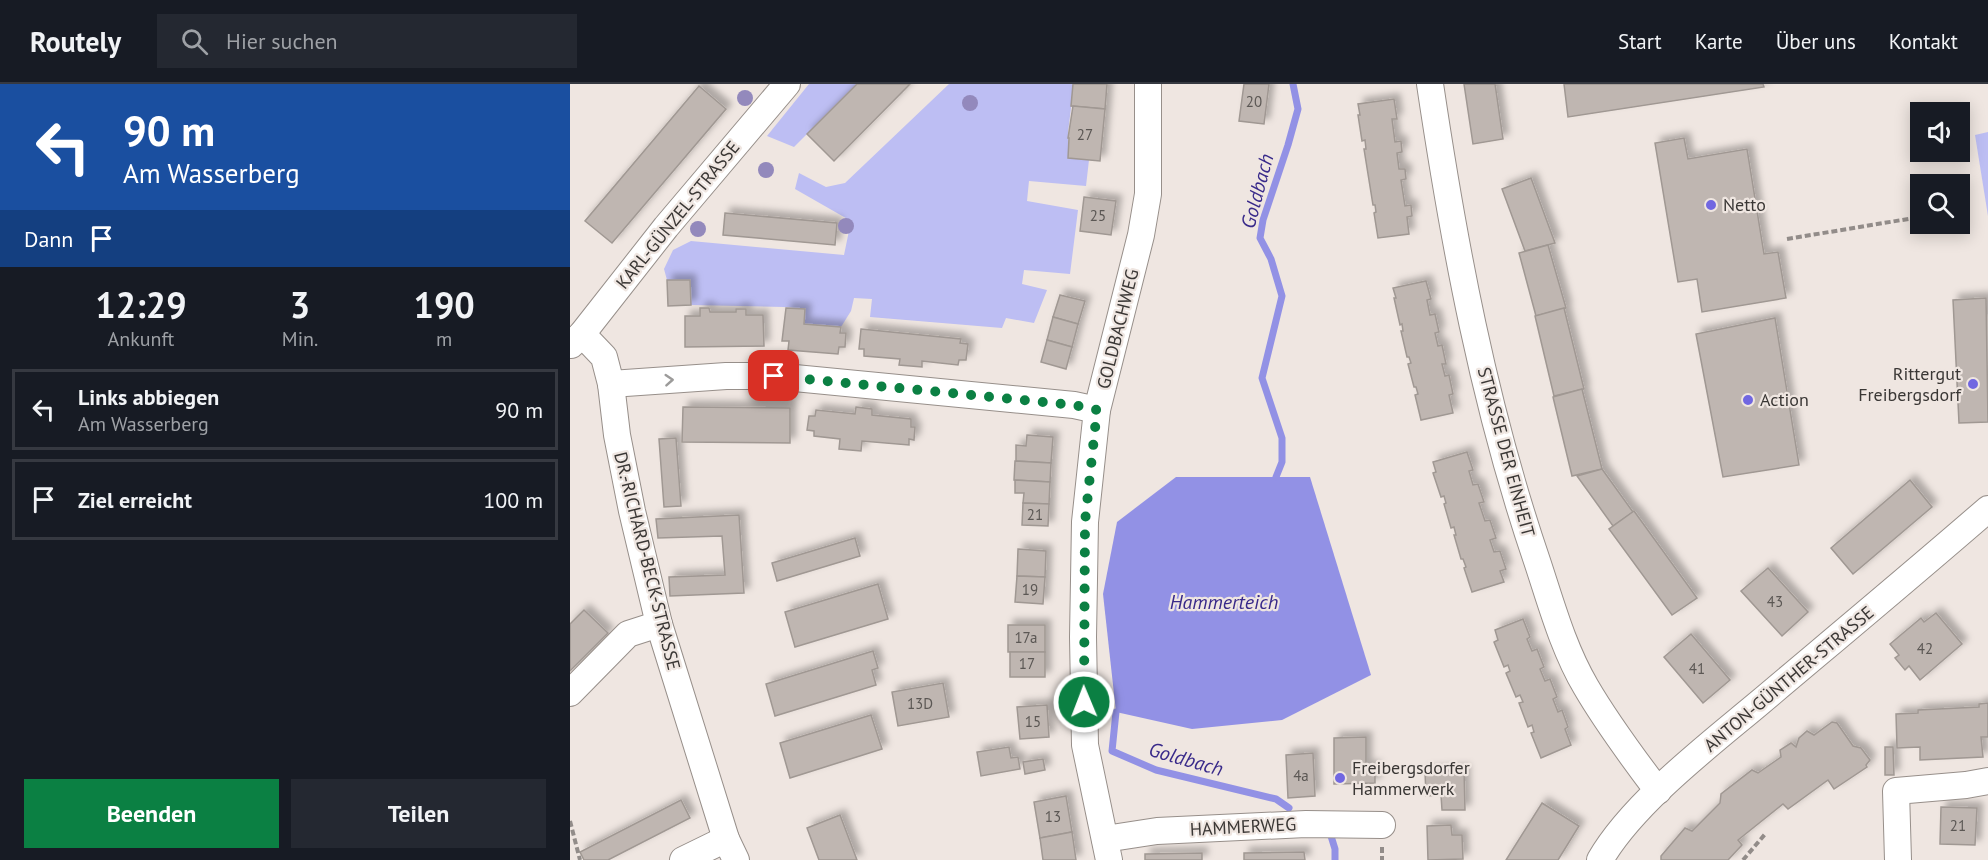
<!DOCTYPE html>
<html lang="de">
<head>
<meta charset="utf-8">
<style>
	:root { --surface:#171b24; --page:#242831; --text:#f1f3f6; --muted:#9ea1a6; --line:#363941; --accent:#0b8043 }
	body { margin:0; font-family:"PT Sans",sans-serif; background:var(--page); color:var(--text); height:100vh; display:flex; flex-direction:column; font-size:22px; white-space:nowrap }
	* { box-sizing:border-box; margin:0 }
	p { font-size:20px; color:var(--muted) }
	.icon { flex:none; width:33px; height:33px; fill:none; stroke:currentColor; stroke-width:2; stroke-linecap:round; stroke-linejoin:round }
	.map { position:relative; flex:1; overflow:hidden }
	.details { display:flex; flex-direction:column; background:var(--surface); width:570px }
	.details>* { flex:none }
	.banner { background:#1a4fa0; color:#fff; overflow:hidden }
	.fabs { position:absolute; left:1340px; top:18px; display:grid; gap:12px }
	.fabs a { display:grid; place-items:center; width:60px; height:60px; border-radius:0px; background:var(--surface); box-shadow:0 3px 15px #0003; font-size:30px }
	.pin { position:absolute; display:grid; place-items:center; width:51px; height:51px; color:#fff; margin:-26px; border-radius:12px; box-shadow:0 3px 9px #0006 }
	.me { position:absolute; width:66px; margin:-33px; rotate:359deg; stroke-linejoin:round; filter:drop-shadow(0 0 4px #0008) }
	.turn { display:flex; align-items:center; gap:21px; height:126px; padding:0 24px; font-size:27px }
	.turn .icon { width:78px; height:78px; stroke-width:2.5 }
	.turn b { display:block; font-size:42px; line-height:51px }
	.then { display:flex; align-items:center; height:57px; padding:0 24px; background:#0003; gap:12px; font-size:22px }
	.eta { display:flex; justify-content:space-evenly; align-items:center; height:102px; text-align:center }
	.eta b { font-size:36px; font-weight:600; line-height:42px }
	.cta { display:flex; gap:12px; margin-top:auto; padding:12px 24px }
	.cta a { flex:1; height:69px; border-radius:0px; background:var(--accent); color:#fff; font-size:24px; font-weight:600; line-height:69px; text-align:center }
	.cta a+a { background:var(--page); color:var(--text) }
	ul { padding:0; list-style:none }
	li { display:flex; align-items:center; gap:18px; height:81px; margin:0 12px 9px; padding:0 12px; border:3px solid var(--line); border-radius:0px }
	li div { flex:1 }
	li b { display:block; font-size:22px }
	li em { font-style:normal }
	header { display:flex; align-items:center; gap:36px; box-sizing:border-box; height:84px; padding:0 30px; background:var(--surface); border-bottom:2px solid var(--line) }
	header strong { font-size:28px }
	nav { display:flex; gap:33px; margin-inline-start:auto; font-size:21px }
	.search { width:420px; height:54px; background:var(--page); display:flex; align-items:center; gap:15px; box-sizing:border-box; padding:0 21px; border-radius:0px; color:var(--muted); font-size:22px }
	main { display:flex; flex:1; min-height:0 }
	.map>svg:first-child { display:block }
</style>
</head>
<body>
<header>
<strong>Routely</strong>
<div class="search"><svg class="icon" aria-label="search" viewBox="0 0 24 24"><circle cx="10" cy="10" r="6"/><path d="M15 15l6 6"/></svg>Hier suchen</div>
<nav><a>Start</a><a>Karte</a><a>Über uns</a><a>Kontakt</a></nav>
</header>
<main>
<section class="details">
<div class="banner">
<div class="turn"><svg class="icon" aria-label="left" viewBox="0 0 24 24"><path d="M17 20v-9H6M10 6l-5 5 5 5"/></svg><div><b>90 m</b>Am Wasserberg</div></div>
<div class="then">Dann<svg class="icon" aria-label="arrive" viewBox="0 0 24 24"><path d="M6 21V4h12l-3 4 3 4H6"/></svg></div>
</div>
<div class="eta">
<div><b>12:29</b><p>Ankunft</p></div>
<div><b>3</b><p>Min.</p></div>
<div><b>190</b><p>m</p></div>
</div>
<ul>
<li><svg class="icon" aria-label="left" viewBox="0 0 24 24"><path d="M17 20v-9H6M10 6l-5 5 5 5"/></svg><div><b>Links abbiegen</b><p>Am Wasserberg</p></div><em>90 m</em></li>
<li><svg class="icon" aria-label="arrive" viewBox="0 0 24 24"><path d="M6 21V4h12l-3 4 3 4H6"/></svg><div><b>Ziel erreicht</b></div><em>100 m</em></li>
</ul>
<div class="cta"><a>Beenden</a><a>Teilen</a></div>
</section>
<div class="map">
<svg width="1418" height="776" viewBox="0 0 1418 776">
	<defs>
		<filter id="shadow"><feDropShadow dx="5.5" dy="-5.5" stdDeviation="3" flood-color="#0004"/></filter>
	</defs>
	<rect width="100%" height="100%" fill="#efe6e1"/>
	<g fill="#bdbef3">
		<path d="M 239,0 L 287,0 L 224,63 L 197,52 Z"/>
		<path d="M 379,0 L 504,0 L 498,48 L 498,74 L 519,76 L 516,102 L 459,97 L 457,117 L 508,126 L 500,190 L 454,186 L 452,200 L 477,206 L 464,239 L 436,234 L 432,244 L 300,233 L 302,215 L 284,214 L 281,227 L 271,243 L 234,240 L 234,225 L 214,223 L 121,221 L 120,196 L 97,196 L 94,185 L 103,166 L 121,157 L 274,171 L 281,137 L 225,105 L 229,89 L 256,103 L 275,99 Z"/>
		<path d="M 1418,48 L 1418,132 L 1405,51 Z"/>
	</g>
	<path fill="#9291e5" d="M 606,393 L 740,393 L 801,591 L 712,636 L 622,645 L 546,628 L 533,510 L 547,438 Z"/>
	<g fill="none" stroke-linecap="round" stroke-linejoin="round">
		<g stroke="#9291e5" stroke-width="7">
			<path d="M 706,393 L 712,378 L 712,354 L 692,294 L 712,212 L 701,175 L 690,154 L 693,136 L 718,61 L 728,25 L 723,0"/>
			<path d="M 546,628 L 542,667 L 586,686 L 706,715 L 719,724"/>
			<path d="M 761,752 L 765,765 L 765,776"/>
		</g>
	</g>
	<g fill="#bfb6b1" stroke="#a09893" stroke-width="1.5" filter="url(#shadow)">
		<path d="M 287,0 L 340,0 L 264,77 L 237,50 Z"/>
		<path d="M 503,0 L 537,0 L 535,25 L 501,22 Z"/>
		<path d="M 674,0 L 699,0 L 694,40 L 669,37 Z"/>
		<path d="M 894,0 L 925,0 L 933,55 L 903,60 Z"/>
		<path d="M 994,0 L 1193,0 L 1194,3 L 998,33 Z"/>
		<path d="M 129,2 L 156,25 L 42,159 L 15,137 Z"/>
		<path d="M 824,15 L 827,35 L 822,35 L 825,58 L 831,57 L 832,68 L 827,69 L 829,85 L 835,85 L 836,95 L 831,96 L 835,122 L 841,121 L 842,132 L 837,133 L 839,150 L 808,154 L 804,129 L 806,128 L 805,121 L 803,121 L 794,65 L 796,65 L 795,56 L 792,57 L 788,31 L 790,31 L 788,20 Z"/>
		<path d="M 503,22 L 535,25 L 530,77 L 498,74 L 499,54 L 498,54 Z"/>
		<path d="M 1114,54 L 1118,75 L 1177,65 L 1194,170 L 1208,168 L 1216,214 L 1132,228 L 1127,195 L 1108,198 L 1085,59 Z"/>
		<path d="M 961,94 L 985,159 L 955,167 L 932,105 Z"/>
		<path d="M 514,113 L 546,117 L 541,151 L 510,147 Z"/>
		<path d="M 155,129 L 267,139 L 265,161 L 153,151 Z"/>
		<path d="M 978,161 L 996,224 L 966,232 L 949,169 Z"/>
		<path d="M 97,196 L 120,196 L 121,221 L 98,222 Z"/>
		<path d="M 856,197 L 861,215 L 857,216 L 860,231 L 865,230 L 869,248 L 865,249 L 868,262 L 872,261 L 876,280 L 872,280 L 875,292 L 879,291 L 883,310 L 879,311 L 883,329 L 851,336 L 845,311 L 848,310 L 846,303 L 844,303 L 838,280 L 841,279 L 839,273 L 837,273 L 831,247 L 833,247 L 832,240 L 830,241 L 824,214 L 826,214 L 823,204 Z"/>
		<path d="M 490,211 L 515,217 L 508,240 L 483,233 Z"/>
		<path d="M 1416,214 L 1418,338 L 1389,339 L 1383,216 Z"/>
		<path d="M 130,224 L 139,224 L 140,228 L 166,228 L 166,225 L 176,225 L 176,231 L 193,231 L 194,262 L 115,263 L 115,232 L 130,232 Z"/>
		<path d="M 216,224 L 235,225 L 234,240 L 271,243 L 270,249 L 276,249 L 275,263 L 269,263 L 268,270 L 218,266 L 219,257 L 212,257 Z"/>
		<path d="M 994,224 L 1014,305 L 984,312 L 965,232 Z"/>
		<path d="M 483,233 L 508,240 L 502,263 L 477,256 Z"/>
		<path d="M 1205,234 L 1229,381 L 1153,393 L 1126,250 Z"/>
		<path d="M 291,245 L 391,255 L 390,259 L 398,260 L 396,276 L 389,276 L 388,281 L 352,277 L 352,283 L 329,281 L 330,275 L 294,272 L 294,265 L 289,265 Z"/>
		<path d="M 477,256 L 502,263 L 496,285 L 471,278 Z"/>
		<path d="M 1012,305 L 1032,385 L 1002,392 L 983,313 Z"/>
		<path d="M 113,323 L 220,324 L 220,359 L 112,358 Z"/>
		<path d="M 286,323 L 302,325 L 302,331 L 341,335 L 341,343 L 345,343 L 344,356 L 339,355 L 339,361 L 292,357 L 291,367 L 269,365 L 270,355 L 244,352 L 244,347 L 237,346 L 239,332 L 245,332 L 246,326 L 285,330 Z"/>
		<path d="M 457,351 L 483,353 L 481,379 L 446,377 L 446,361 L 456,362 Z"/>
		<path d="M 106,354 L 111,422 L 94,423 L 89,355 Z"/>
		<path d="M 897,368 L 903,386 L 899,387 L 903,401 L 908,400 L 914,418 L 909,419 L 915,437 L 920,436 L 926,454 L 920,456 L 924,468 L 930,467 L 936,485 L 930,487 L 934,498 L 902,508 L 894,484 L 896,483 L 893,475 L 891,475 L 884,451 L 886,451 L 884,443 L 881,444 L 874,420 L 876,419 L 874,412 L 871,413 L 863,389 L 866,388 L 863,378 Z"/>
		<path d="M 445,377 L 481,379 L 480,398 L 444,396 Z"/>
		<path d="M 1032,385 L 1063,428 L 1043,442 L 1007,392 Z"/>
		<path d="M 445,396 L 480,398 L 479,420 L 453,419 L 454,409 L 445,409 Z"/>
		<path d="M 1340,396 L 1362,423 L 1283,490 L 1261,464 Z"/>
		<path d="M 453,419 L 479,420 L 478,442 L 452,441 Z"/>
		<path d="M 1064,427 L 1127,514 L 1102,531 L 1039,445 Z"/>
		<path d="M 169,431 L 174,509 L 100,512 L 99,493 L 155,491 L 152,452 L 88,454 L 86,435 Z"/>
		<path d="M 285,454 L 290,472 L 207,497 L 202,479 Z"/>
		<path d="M 448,465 L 476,467 L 475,493 L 447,492 Z"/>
		<path d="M 1198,484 L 1238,528 L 1212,552 L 1171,507 Z"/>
		<path d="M 447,492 L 475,493 L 473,520 L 445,518 Z"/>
		<path d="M 308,500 L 318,535 L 225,563 L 215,528 Z"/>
		<path d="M 14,526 L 38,549 L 0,587 L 0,540 Z"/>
		<path d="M 1366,529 L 1392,560 L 1350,596 L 1339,582 L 1335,586 L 1325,574 L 1329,571 L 1320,560 L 1351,534 L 1354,538 Z"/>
		<path d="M 953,535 L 960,553 L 957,555 L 962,567 L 967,565 L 974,583 L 970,585 L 975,597 L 980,595 L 987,613 L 983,615 L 988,628 L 992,626 L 998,643 L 995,645 L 1001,661 L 971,674 L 961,649 L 964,648 L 962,641 L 958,643 L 949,619 L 953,618 L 950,611 L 946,613 L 936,589 L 940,587 L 938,581 L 934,583 L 924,558 L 928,556 L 925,546 Z"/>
		<rect x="438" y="541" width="37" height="27"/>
		<path d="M 1121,550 L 1160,596 L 1133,619 L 1094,573 Z"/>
		<path d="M 303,567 L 308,584 L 302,586 L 306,601 L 205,632 L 196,600 Z"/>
		<rect x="440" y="568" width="35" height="25"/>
		<path d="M 373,599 L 379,633 L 328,642 L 322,608 Z"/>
		<path d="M 1418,619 L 1418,653 L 1411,653 L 1413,673 L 1350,676 L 1350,663 L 1327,664 L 1326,630 L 1348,629 L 1348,626 L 1409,623 L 1409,620 Z"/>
		<path d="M 477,621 L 479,653 L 450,655 L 447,623 Z"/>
		<path d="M 301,631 L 312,665 L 220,694 L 210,659 Z"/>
		<path d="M 1262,638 L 1267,639 L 1283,662 L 1291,664 L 1300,676 L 1296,681 L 1297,683 L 1264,705 L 1258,696 L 1218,725 L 1213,720 L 1168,756 L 1172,761 L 1158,776 L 1091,776 L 1091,772 L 1115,744 L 1122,747 L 1150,719 L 1151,710 L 1182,686 L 1188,689 L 1211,673 L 1210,666 L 1221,659 L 1226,663 L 1229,654 L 1237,647 L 1244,651 Z"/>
		<path d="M 796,653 L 796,683 L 805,682 L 805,699 L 764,700 L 764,654 Z"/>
		<path d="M 439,663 L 441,674 L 448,673 L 450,685 L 411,692 L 407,668 Z"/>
		<path d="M 1315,663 L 1323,663 L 1324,691 L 1315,691 Z"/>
		<path d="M 743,669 L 745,712 L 718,714 L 716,671 Z"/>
		<path d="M 473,675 L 475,686 L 455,690 L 453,678 Z"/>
		<path d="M 894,686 L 895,726 L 872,726 L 871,711 L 856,712 L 855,688 Z"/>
		<path d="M 496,712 L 502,748 L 470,754 L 464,718 Z"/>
		<path d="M 111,716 L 120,734 L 38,776 L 14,776 L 10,768 Z"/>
		<path d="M 972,719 L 1009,742 L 988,776 L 936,776 Z"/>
		<path d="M 1371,723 L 1407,724 L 1405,761 L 1370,760 Z"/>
		<path d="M 270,731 L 287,776 L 249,776 L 237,744 Z"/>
		<path d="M 881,741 L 882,751 L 892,751 L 893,775 L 858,776 L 857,742 Z"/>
		<path d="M 502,748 L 506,776 L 473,776 L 470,754 Z"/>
		<path d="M 734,768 L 735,776 L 674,776 L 674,769 Z"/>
		<path d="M 632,769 L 632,776 L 575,776 L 575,770 Z"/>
	</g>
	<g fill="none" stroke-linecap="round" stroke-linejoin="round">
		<g stroke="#978f8a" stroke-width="28">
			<g id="minor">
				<path d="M 860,0 C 884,161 914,322 967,477 C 981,519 993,564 1016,603 C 1037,639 1063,674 1088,707"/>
				<path d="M 12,250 L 34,273 L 41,300 L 47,351 L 62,427 L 89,540 L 156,755 L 166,776"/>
				<path d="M 1,261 L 12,250 L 96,143 L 217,0"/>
				<path d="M 41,300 L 156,292 L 204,292 L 504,321 L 527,326"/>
				<path d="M 0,609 L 58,550 L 89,540"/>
				<path d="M 535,755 L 587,747 L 736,740 L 812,741"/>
				<path d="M 113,776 L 156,755"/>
				<path d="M 539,776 L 515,661 L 513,553 L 515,438 L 527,326 L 571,151 L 578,110 L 578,0"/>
				<path d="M 1030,776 C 1062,720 1139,661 1188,620 C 1265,555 1342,491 1418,425"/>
				<path d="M 1328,776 L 1326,707 L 1396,701 L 1418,697"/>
			</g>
		</g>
		<g stroke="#928c89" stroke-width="4" stroke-dasharray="6 3" stroke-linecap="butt">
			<path d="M 1217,155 L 1350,133"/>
			<path d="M 0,737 L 10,776"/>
			<path d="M 812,763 L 812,776"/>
			<path d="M 1173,776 L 1196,749"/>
		</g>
		<use href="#minor" stroke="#fff" stroke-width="26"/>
	</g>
	<g fill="#9389bc">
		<circle cx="175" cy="14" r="8"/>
		<circle cx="400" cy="19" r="8"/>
		<circle cx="196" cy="86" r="8"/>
		<circle cx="276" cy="142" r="8"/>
		<circle cx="128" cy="145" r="8"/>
	</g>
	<defs><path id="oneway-chevron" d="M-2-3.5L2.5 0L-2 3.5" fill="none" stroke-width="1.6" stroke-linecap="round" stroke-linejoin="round" transform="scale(1.5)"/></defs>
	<use stroke="#9c9b9a" href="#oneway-chevron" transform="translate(99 296) rotate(-4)"/>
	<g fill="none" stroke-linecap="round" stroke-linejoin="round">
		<path stroke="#0b8043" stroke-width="10" stroke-dasharray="0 18" d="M 204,292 L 504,321 L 527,326 L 515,438 L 514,618"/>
	</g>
	<g fill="#7167e1" stroke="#efe6e1" stroke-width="2">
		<circle cx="1141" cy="121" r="6"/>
		<circle cx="1403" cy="300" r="6"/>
		<circle cx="1178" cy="316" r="6"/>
		<circle cx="770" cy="694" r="6"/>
	</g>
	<g text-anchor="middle" stroke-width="4.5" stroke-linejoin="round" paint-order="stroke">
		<g font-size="15" fill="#5b5754">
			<text x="684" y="23">20</text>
			<text x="515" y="56">27</text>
			<text x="528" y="137">25</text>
			<text x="465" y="436">21</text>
			<text x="460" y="511">19</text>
			<text x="1205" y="523">43</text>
			<text x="456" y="559">17a</text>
			<text x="1355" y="570">42</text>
			<text x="457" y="585">17</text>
			<text x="1127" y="590">41</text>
			<text x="350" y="625">13D</text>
			<text x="463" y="643">15</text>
			<text x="731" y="697">4a</text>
			<text x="483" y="738">13</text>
			<text x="1388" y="747">21</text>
		</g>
		<g font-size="18" fill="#3a3735" stroke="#efe6e1" text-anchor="start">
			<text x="1153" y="127">Netto</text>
			<text x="1391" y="296" text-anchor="end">Rittergut<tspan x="1391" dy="21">Freibergsdorf</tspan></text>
			<text x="1190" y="322">Action</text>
			<text x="782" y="690">Freibergsdorfer<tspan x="782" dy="21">Hammerwerk</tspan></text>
		</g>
		<g font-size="18" fill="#3a3735" stroke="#efe6e1">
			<text transform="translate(108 131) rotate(-51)" y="6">KARL-GÜNZEL-STRASSE</text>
			<text transform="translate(548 245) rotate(-76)" y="6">GOLDBACHWEG</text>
			<text transform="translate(936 368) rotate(75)" y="6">STRASSE DER EINHEIT</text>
			<text transform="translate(77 477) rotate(76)" y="6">DR.-RICHARD-BECK-STRASSE</text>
			<text transform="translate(1219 595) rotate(-40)" y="6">ANTON-GÜNTHER-STRASSE</text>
			<text transform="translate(673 743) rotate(-3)" y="6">HAMMERWEG</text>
		</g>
		<g font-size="20" font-style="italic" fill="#392a8a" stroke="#efe6e1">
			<text transform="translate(687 107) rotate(-75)" y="7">Goldbach</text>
			<text x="654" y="525">Hammerteich</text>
			<text transform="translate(616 675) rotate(16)" y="7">Goldbach</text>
		</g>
	</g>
</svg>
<div class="fabs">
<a><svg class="icon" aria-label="sound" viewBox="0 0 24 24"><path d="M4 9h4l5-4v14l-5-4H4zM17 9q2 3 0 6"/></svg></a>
<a><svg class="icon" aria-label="search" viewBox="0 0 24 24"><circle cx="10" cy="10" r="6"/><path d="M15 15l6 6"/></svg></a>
</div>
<div class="pin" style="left:204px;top:292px;background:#d93025"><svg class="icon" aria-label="arrive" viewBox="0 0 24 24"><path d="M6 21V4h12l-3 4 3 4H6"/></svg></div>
<svg class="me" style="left:514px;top:618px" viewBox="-20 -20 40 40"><circle r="17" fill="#0b8043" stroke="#fff" stroke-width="3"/><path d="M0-11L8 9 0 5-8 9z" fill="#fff"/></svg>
</div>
</main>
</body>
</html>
